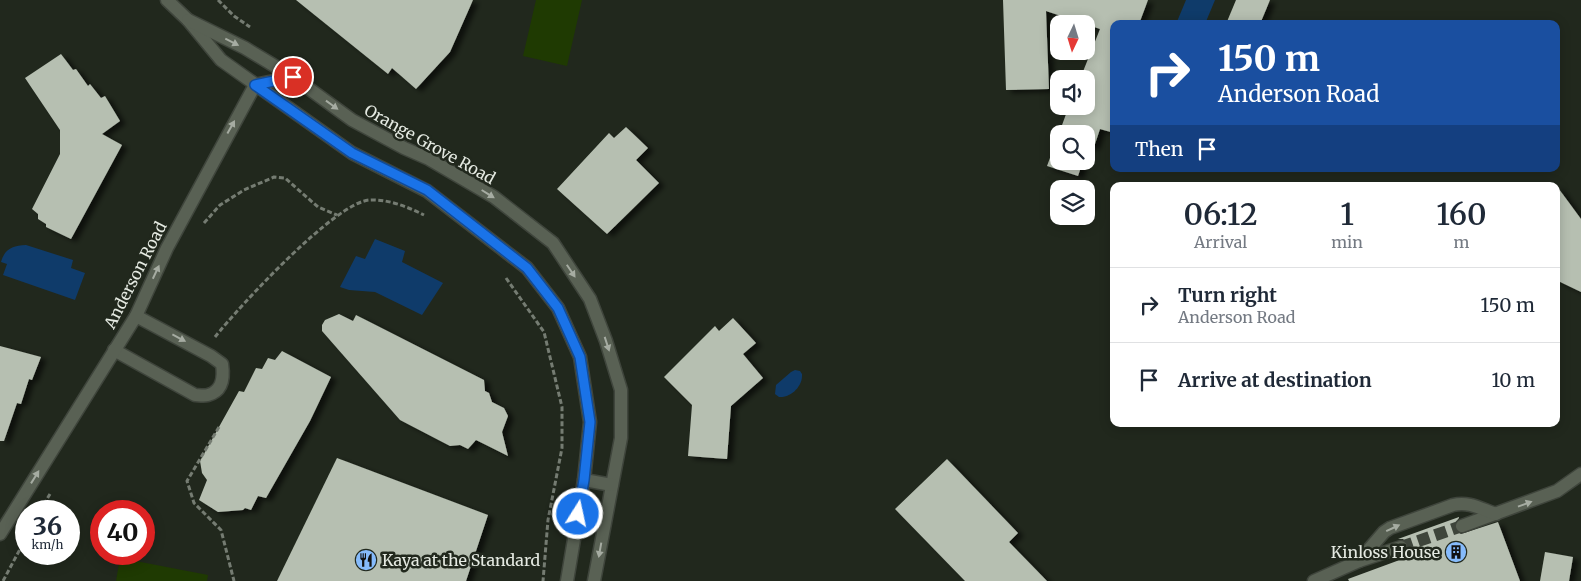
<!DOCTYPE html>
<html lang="en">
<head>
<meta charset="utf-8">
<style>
	:root { --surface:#fff; --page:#f6f6f7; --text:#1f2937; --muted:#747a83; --line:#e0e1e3 }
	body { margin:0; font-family:Merriweather,serif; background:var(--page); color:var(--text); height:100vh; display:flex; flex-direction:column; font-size:19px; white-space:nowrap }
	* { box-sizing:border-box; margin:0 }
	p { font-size:16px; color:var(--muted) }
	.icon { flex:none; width:28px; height:28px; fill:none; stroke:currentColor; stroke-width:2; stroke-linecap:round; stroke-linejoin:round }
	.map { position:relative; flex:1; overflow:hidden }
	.sheet { position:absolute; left:1110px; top:182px; width:450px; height:245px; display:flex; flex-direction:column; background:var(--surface); border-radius:10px; box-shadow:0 2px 12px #0003 }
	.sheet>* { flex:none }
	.top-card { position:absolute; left:1110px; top:20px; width:450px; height:152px; border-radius:10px; box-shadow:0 2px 12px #0003; background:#1a4fa0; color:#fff; overflow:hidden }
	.needle { width:32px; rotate:184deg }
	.tools { position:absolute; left:1050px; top:15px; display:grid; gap:10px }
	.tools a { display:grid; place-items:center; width:45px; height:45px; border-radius:10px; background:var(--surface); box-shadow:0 2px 12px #0003; font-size:25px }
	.speed { position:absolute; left:15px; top:500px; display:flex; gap:10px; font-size:25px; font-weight:700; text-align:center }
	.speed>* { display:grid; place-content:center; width:65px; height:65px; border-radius:50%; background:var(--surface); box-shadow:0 2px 12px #0003; line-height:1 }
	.speed small { font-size:12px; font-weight:400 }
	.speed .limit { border:8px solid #d22; background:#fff; color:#111 }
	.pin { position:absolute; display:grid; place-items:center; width:42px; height:42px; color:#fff; margin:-21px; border:2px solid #fff; border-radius:50%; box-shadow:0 1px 5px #0007 }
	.me { position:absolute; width:55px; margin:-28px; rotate:10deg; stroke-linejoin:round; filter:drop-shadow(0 0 4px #0008) }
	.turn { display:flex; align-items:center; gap:18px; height:105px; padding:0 25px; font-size:22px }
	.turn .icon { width:65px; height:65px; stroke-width:2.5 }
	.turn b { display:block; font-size:35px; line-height:42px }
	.then { display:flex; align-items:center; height:48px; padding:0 25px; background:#0003; gap:10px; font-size:19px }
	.eta { display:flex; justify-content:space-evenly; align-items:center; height:85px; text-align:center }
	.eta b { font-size:30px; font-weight:600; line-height:35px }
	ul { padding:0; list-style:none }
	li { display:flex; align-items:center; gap:15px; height:75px; padding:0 25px; border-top:1px solid var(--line) }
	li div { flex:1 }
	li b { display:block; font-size:19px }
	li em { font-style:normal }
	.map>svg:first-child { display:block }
</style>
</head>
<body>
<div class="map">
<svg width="1581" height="581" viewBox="0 0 1581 581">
	<defs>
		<filter id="shadow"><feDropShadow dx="5.5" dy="3" stdDeviation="2.5" flood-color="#0009"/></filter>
	</defs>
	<rect width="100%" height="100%" fill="#21281d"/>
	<g fill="#1f3a02">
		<path d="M 536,0 L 582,0 L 567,66 L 523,56 Z"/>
		<path d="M 120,558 L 208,575 L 207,581 L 116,581 Z"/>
	</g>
	<g fill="#0f3b6a">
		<path d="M 1186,0 L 1215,0 L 1205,24 L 1176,24 Z"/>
		<path d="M 375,239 L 405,251 L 402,262 L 443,283 L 422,315 L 375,292 L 349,290 L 340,287 L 356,256 L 365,259 Z"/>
		<path d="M 26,245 L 73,260 L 71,268 L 85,273 L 75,300 L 3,275 L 7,264 L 1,262 C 5,248 13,246 26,245 Z"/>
		<path d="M 795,370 L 800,371 L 802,374 C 803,386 791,398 779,397 L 775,394 L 776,385 L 791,372 Z"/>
	</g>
	<g fill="#b6bfb1" filter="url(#shadow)">
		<path d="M 296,0 L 473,0 L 450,52 L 416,89 L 392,68 L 388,74 Z"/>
		<path d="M 1003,0 L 1148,0 L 1139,24 L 1114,24 L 1114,133 L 1100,129 L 1094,147 L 1089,145 L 1086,152 L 1086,134 L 1059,134 L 1059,161 L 1083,161 L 1078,176 L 1047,166 L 1069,106 L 1086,106 L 1086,79 L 1080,79 L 1100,29 L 1046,11 L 1049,89 L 1006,90 Z"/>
		<path d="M 1236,0 L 1270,0 L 1260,24 L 1226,24 Z"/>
		<path d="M 61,54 L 73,70 L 76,69 L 88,86 L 90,84 L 101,98 L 105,96 L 120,121 L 102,134 L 122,145 L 71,239 L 46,227 L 46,224 L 38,219 L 38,214 L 32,209 L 60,154 L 60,130 L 25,78 Z"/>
		<path d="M 626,127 L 648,148 L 636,160 L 659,183 L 607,234 L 557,189 L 609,133 L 614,138 Z"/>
		<path d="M 1556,185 L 1581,219 L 1581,292 L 1556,280 Z"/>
		<path d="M 339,314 L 353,321 L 356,315 L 484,380 L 485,391 L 489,393 L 492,402 L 504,408 L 508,416 L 502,432 L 508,456 L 476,440 L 468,449 L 460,445 L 450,446 L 400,420 L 322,331 L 322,325 L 325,320 Z"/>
		<path d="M 733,318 L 756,343 L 743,354 L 763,378 L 731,406 L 727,459 L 688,456 L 692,405 L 664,377 L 715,326 L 719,331 Z"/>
		<path d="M 0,346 L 41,357 L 32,380 L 29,379 L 21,404 L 17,403 L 4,441 L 0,441 Z"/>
		<path d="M 282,351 L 331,377 L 310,421 L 266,498 L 258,496 L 251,510 L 245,508 L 243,510 L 218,512 L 199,500 L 207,480 L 202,473 L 200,461 L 239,391 L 244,392 L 256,368 L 262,369 L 268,358 L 275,360 Z"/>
		<path d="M 337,458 L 488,515 L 466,581 L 277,581 Z"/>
		<path d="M 947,459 L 1018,533 L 1009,542 L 1047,581 L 965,581 L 895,509 Z"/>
		<path d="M 1459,517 L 1459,518 L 1454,524 L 1454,528 L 1457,532 L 1461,534 L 1498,522 L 1520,581 L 1349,581 L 1348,579 L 1405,558 L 1403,555 L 1409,549 L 1408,544 L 1403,539 L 1398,539 Z"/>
		<path d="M 1545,552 L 1573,557 L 1569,581 L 1540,581 Z"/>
	</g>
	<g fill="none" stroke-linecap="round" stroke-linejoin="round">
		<path stroke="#3e453b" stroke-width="12" stroke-dasharray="12 6" stroke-linecap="butt" d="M 1401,547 L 1462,526"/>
		<g stroke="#3f453c" stroke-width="15">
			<g id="minor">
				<path d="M 167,0 L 188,20 L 221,60 L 352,153 L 427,191 L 527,268 L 558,308 L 580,357 L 590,422 L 584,480 L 567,581"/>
				<path d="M 188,20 L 245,48 L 293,77 L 352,120 L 404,148 L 429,159 L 494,197 L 553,243 L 590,299 L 606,341 L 621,390 L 621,438 L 594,581"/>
				<path d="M 114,350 L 195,395 C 198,395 204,396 208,395 C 223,391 224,377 222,364 L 211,356 L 136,316"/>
				<path d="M 584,480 L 612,485"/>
				<path d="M 1462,526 L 1557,491 L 1581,474"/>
				<path d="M 0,534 L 136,316 L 167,248 L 255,85 L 293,77"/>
				<path d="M 1359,561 L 1384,532 L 1390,528 L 1453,505 C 1469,501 1481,509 1496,514"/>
				<path d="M 1314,581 L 1359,561 L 1401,547"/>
			</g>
		</g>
		<g stroke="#757c72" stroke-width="3" stroke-dasharray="5 2.5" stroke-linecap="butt">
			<path d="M 218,0 L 234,16 L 250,27"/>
			<path d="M 204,223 L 220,205 L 244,190 L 274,177 L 285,178 L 318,207 L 337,215"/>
			<path d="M 506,278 L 544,332 L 562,407 L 562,448 L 548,520 L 543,581"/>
			<path d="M 215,337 C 237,309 336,201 370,200 C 388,199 408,207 424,215"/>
			<path d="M 219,427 L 187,481 L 194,503 L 221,530 L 234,581"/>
			<path d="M 40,511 L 50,494"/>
			<path d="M 3,581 L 26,538"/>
		</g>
		<use href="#minor" stroke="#596154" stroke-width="12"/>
	</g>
	<defs><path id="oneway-solid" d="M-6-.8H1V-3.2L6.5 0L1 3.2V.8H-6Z" transform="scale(1.25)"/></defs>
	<g fill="#a6aca2">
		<use href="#oneway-solid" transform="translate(232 42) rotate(27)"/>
		<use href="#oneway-solid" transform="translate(332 105) rotate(36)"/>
		<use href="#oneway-solid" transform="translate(231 127) rotate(-61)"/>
		<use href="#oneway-solid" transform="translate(488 194) rotate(32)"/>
		<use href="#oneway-solid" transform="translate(571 271) rotate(56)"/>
		<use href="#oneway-solid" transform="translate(156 272) rotate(-65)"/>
		<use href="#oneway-solid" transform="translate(179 338) rotate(28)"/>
		<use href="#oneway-solid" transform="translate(607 344) rotate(72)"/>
		<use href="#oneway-solid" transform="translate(35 477) rotate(-58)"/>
		<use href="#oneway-solid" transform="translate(1525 504) rotate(-20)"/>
		<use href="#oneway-solid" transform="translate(1393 528) rotate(-25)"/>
		<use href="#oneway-solid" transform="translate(600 550) rotate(100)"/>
	</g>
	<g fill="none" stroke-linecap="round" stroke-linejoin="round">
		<g stroke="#114b97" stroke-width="12">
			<path id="route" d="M 293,77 L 255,85 L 352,153 L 427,190 L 527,268 L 558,308 L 580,357 L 590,422 L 584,480 L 578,514"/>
		</g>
		<use href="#route" stroke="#1a73e8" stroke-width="9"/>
	</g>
	<defs>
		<g id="building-disc" transform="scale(1.125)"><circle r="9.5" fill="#86bbfb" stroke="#21281d"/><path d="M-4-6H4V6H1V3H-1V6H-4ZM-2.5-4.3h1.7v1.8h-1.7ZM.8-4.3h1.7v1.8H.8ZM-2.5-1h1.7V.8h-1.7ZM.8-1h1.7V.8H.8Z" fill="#111"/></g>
		<g id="restaurant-disc" transform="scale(1.125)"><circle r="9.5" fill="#86bbfb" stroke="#21281d"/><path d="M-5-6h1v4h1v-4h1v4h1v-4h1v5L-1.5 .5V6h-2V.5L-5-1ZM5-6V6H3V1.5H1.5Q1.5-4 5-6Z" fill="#111"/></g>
	</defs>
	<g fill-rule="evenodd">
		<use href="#building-disc" x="1456" y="552"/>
		<use href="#restaurant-disc" x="366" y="560"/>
	</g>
	<g text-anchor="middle" stroke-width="5" stroke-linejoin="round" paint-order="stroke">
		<g font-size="16" fill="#e5eae2" stroke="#21281d">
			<text transform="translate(430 144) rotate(29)" y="6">Orange Grove Road</text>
			<text transform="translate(135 275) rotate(-63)" y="6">Anderson Road</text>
		</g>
		<g font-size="16" fill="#e5eae2" stroke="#21281d" text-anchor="end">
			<text x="1440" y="558">Kinloss House</text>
			<text x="382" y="566" text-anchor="start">Kaya at the Standard</text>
		</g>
	</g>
</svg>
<div class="tools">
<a><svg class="needle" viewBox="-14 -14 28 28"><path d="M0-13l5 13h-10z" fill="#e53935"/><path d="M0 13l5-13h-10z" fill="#747a83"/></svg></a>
<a><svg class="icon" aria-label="sound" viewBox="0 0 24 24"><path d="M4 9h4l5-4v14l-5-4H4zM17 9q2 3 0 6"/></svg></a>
<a><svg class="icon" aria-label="search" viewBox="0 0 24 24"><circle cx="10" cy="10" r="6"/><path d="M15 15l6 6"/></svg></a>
<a><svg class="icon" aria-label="layers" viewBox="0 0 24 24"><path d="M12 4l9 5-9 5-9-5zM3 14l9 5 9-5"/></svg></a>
</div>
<div class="speed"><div>36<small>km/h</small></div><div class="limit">40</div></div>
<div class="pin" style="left:293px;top:77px;background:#d93025"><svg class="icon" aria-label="arrive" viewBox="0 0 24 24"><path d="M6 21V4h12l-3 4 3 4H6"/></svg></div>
<svg class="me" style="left:578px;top:514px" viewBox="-20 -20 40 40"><circle r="17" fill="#1a73e8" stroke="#fff" stroke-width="3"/><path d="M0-11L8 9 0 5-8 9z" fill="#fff"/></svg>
<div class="top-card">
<div class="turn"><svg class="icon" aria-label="right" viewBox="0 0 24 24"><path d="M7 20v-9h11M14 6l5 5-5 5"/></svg><div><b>150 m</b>Anderson Road</div></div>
<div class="then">Then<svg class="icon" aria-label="arrive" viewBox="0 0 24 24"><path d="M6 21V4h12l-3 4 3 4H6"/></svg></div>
</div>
<section class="sheet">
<div class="eta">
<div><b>06:12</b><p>Arrival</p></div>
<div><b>1</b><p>min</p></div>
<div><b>160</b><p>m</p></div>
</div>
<ul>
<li><svg class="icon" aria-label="right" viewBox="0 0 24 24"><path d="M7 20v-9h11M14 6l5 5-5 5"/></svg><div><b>Turn right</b><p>Anderson Road</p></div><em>150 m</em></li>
<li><svg class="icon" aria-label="arrive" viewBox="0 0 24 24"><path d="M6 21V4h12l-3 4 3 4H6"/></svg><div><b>Arrive at destination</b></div><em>10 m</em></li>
</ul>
</section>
</div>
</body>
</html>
